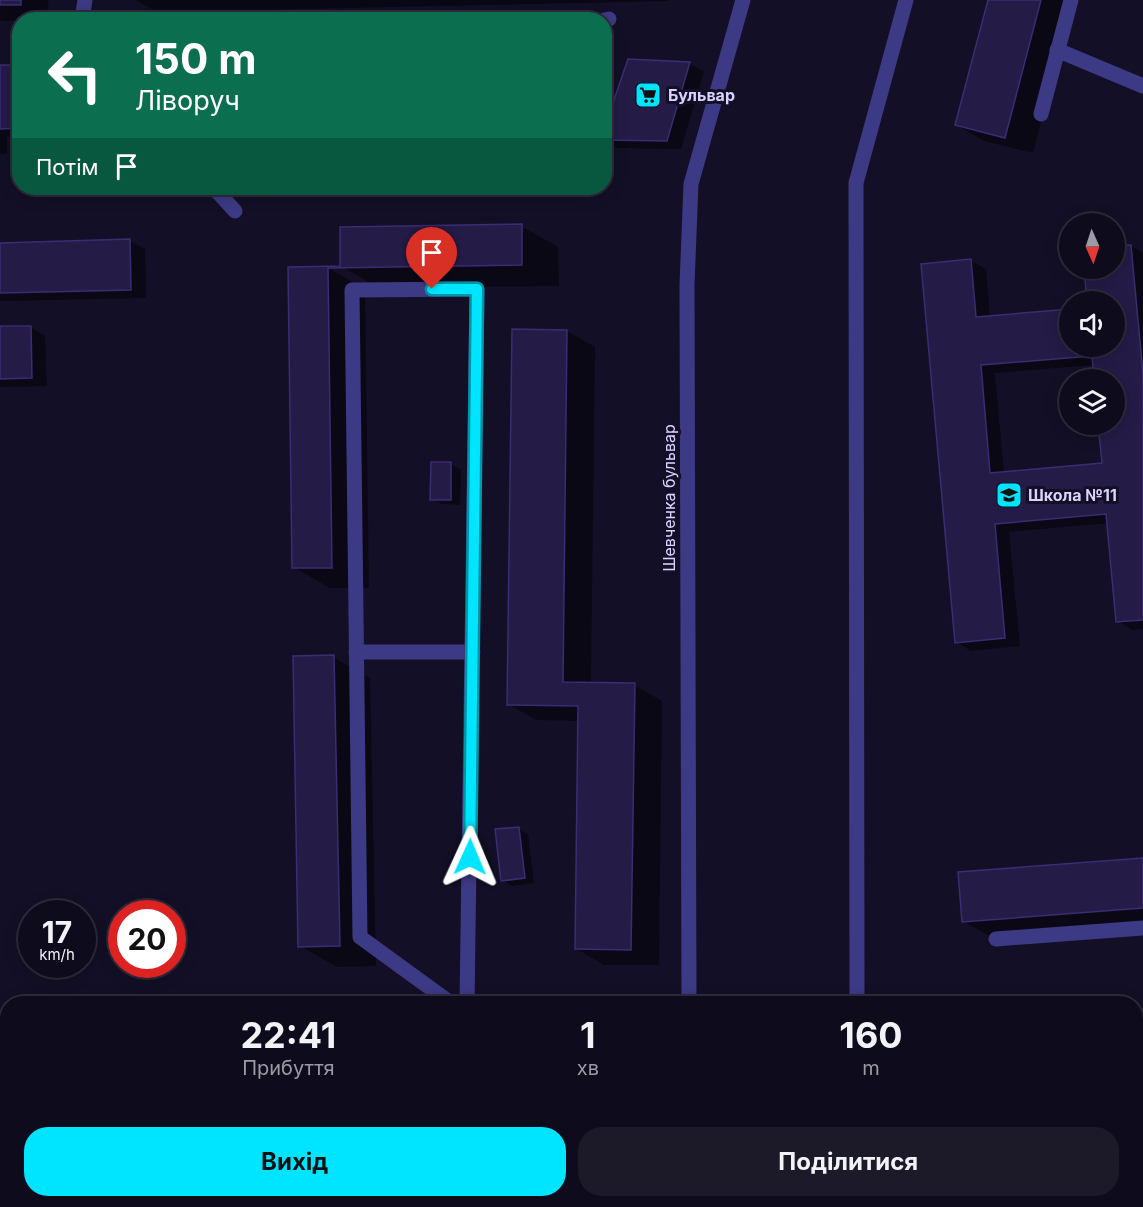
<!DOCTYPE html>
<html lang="uk">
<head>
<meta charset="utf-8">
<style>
	:root { --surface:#0e0b1c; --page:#1c1929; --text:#f1f3f6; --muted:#9b9ba3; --line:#2e2b3b; --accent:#00e5ff }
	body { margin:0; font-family:Inter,sans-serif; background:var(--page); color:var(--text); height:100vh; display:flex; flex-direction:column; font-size:22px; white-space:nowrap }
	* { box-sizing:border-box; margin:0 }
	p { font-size:20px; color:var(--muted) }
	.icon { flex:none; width:33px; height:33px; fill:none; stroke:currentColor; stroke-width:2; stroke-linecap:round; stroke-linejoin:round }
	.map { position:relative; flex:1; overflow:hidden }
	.panel { position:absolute; left:0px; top:996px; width:1143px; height:212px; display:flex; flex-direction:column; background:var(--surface); border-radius:24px 24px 0 0; box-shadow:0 3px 15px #0003,0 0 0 2px var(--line) }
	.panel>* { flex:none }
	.top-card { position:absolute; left:12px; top:12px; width:600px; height:183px; border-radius:24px; box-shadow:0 3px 15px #0003,0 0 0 2px var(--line); background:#0b6e4f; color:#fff; overflow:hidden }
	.needle { width:39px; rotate:177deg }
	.controls { position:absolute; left:1059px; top:213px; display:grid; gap:12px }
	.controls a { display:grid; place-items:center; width:66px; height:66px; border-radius:50%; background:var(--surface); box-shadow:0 3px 15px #0003,0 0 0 2px var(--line); font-size:30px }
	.speed { position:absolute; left:18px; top:900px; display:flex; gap:12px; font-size:30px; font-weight:700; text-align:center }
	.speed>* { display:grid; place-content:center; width:78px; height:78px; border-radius:50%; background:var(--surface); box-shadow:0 3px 15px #0003,0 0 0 2px var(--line); line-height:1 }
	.speed small { font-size:15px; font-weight:400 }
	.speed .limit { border:9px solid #d22; background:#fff; color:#111 }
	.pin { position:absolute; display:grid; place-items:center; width:51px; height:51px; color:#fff; margin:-62px -26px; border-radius:50% 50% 50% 0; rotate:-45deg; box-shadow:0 0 6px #0007 }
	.pin .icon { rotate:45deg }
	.me { position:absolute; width:66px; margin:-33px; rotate:1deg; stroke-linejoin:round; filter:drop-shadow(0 0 4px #0008) }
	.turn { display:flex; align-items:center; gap:21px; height:126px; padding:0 24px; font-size:27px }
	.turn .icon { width:78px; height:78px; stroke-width:2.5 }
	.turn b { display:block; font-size:42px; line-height:51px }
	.then { display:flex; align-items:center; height:57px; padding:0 24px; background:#0003; gap:12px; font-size:22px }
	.eta { display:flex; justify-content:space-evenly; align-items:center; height:102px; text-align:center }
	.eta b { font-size:36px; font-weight:700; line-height:42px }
	.button { display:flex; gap:12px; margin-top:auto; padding:12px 24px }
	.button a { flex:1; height:69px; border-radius:24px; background:var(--accent); color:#111; font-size:24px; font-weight:700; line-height:69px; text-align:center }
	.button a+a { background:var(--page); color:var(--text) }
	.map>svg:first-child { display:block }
</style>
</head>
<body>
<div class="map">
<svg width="1143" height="1207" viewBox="0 0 1143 1207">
	<rect width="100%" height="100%" fill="#130f26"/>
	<g fill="#0007" fill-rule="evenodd">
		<path d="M 0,0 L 48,0 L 49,20 L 0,21 Z"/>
		<path d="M 136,0 L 668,0 L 668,1 L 157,12 Z"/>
		<path d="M 989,0 L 1073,0 L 1033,153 L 984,141 L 957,125 Z"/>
		<path d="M 689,63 L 704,72 L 681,149 L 617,148 L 604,141 L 604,133 Z"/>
		<path d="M 0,66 L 20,66 L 20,136 L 7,137 L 7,154 L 0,154 Z"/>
		<path d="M 521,226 L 558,247 L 559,286 L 379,288 L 342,267 Z"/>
		<path d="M 130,241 L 145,249 L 146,298 L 0,301 L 0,265 Z"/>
		<path d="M 1131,246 L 1143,253 L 1143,629 L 1132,630 L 1118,621 L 1109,523 L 1009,532 L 1020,646 L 971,651 L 956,642 L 971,261 L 986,269 L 990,317 L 1070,346 L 1114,346 L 1114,268 ZM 1094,365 L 1114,380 L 1114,424 L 1103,465 L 1004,473 L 995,373 Z"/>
		<path d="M 328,268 L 365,289 L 369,588 L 330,588 L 293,567 L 289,269 Z"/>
		<path d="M 30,327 L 45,336 L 47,386 L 0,387 L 0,328 Z"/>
		<path d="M 567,331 L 595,347 L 591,684 L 634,685 L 662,701 L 659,965 L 604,965 L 577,949 L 580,721 L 536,720 L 508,704 Z"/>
		<path d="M 432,464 L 451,464 L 461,470 L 460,505 L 442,504 L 432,499 Z"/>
		<path d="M 333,657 L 370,678 L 376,966 L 337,967 L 300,946 Z"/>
		<path d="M 518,828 L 528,834 L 534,883 L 512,886 L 503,880 Z"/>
		<path d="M 1143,859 L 1143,926 L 991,937 L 963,921 Z"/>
		<path d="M 1143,1030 L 1143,1095 L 1136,1096 L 1136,1031 Z"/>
		<rect x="714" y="1200" width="40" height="7"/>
		<rect x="759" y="1200" width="98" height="7"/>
	</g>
	<g fill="#241b47" stroke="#3b2d73" stroke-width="1.5" fill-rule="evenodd">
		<rect x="0" y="0" width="21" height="5"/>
		<path d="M 988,0 L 1041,0 L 1005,138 L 955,125 Z"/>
		<path d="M 628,59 L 690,62 L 667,141 L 604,140 L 604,129 Z"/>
		<path d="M 0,65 L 20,65 L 20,128 L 0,129 Z"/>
		<path d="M 522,224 L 522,265 L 328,268 L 332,568 L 292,568 L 288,267 L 340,266 L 340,227 Z"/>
		<path d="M 130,239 L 131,290 L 0,293 L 0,243 Z"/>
		<path d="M 1131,245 L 1143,374 L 1143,620 L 1116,622 L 1106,514 L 995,524 L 1005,638 L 955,643 L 921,264 L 971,259 L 976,317 L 1070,309 L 1070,346 L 1114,346 L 1114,302 L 1087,302 L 1084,268 L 1114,268 L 1114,246 ZM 1092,356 L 1094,380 L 1114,380 L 1114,424 L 1098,424 L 1102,463 L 990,473 L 981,365 Z"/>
		<path d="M 0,326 L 31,326 L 32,378 L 0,379 Z"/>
		<path d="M 512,329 L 567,330 L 563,682 L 635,683 L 631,950 L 575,949 L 578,706 L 507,705 Z"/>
		<path d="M 431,462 L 451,462 L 451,500 L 430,500 Z"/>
		<path d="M 334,655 L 340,946 L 298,947 L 293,656 Z"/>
		<path d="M 519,827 L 525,878 L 501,881 L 495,829 Z"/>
		<path d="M 1143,858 L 1143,908 L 962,922 L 958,872 Z"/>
		<rect x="1136" y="1029" width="7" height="57"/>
		<rect x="712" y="1200" width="32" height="7"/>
		<rect x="757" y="1200" width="42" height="7"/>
		<rect x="809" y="1200" width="38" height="7"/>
	</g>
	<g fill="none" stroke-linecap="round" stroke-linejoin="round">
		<g stroke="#3d3a85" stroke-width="15">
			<path d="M 82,20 L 85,0"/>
			<path d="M 604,20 L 609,19"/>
			<path d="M 1057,50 L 1143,86"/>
			<path d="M 1041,114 L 1071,0"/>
			<path d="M 214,188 L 235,211"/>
			<path d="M 356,652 L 473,652"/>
			<path d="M 996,939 L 1143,928"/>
			<path d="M 452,1004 L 360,937 L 352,290 L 477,289 L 467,1004"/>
			<path d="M 689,1004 L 687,285 L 691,184 L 743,0"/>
			<path d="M 857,1004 L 856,183 L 906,0"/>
			<path d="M 467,1200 L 467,1207"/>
			<path d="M 690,1200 L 690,1207"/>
			<path d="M 857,1200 L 857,1207"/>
			<path d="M 923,1200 L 923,1207"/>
			<path d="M 1135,1200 L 1135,1207"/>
		</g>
	</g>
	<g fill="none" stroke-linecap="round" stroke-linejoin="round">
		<g stroke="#0095a6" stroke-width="15">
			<path id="route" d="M 432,289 L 477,289 L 470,857"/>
		</g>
		<use href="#route" stroke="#00e5ff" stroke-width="10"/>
	</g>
	<defs>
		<g id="supermarket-square" transform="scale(1.35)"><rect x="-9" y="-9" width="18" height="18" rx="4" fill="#00e5ff" stroke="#130f26"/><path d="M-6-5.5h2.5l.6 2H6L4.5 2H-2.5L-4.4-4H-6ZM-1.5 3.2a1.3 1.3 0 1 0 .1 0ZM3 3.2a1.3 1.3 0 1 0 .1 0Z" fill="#111"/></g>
		<g id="school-square" transform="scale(1.35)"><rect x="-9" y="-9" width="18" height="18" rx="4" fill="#00e5ff" stroke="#130f26"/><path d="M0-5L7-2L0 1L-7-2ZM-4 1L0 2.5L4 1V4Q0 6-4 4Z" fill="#111"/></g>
	</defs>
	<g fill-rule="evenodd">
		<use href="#supermarket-square" x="648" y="95"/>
		<use href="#school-square" x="1009" y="495"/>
	</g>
	<g text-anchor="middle" stroke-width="6" stroke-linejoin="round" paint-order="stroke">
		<g font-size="16" font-weight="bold" fill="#d9d4ff" stroke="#130f26" text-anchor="start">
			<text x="668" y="101">Бульвар</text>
			<text x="1028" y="501">Школа №11</text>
		</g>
		<g font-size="16" fill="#d9d4ff" stroke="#130f26">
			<text transform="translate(669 498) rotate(-90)" y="6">Шевченка бульвар</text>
		</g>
	</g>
</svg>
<div class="controls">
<a><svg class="needle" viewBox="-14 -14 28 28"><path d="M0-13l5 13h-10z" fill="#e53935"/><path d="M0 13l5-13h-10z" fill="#9b9ba3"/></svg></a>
<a><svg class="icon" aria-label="sound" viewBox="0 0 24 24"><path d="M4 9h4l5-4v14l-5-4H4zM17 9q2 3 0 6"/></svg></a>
<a><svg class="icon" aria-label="layers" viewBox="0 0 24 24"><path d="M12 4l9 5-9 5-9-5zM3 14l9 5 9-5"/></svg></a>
</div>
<div class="speed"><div>17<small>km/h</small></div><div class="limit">20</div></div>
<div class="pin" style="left:432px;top:289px;background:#d93025"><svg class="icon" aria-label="arrive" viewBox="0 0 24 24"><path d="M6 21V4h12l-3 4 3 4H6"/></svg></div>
<svg class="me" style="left:470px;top:857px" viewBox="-20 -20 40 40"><path d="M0-17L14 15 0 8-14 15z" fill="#00e5ff" stroke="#fff" stroke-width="4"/></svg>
<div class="top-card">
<div class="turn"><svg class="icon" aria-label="left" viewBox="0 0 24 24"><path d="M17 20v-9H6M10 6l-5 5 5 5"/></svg><div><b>150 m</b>Ліворуч</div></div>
<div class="then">Потім<svg class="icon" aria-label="arrive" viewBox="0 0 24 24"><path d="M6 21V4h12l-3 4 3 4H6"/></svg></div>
</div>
<section class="panel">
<div class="eta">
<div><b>22:41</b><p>Прибуття</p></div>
<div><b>1</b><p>хв</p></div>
<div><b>160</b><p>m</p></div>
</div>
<div class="button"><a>Вихід</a><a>Поділитися</a></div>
</section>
</div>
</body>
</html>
